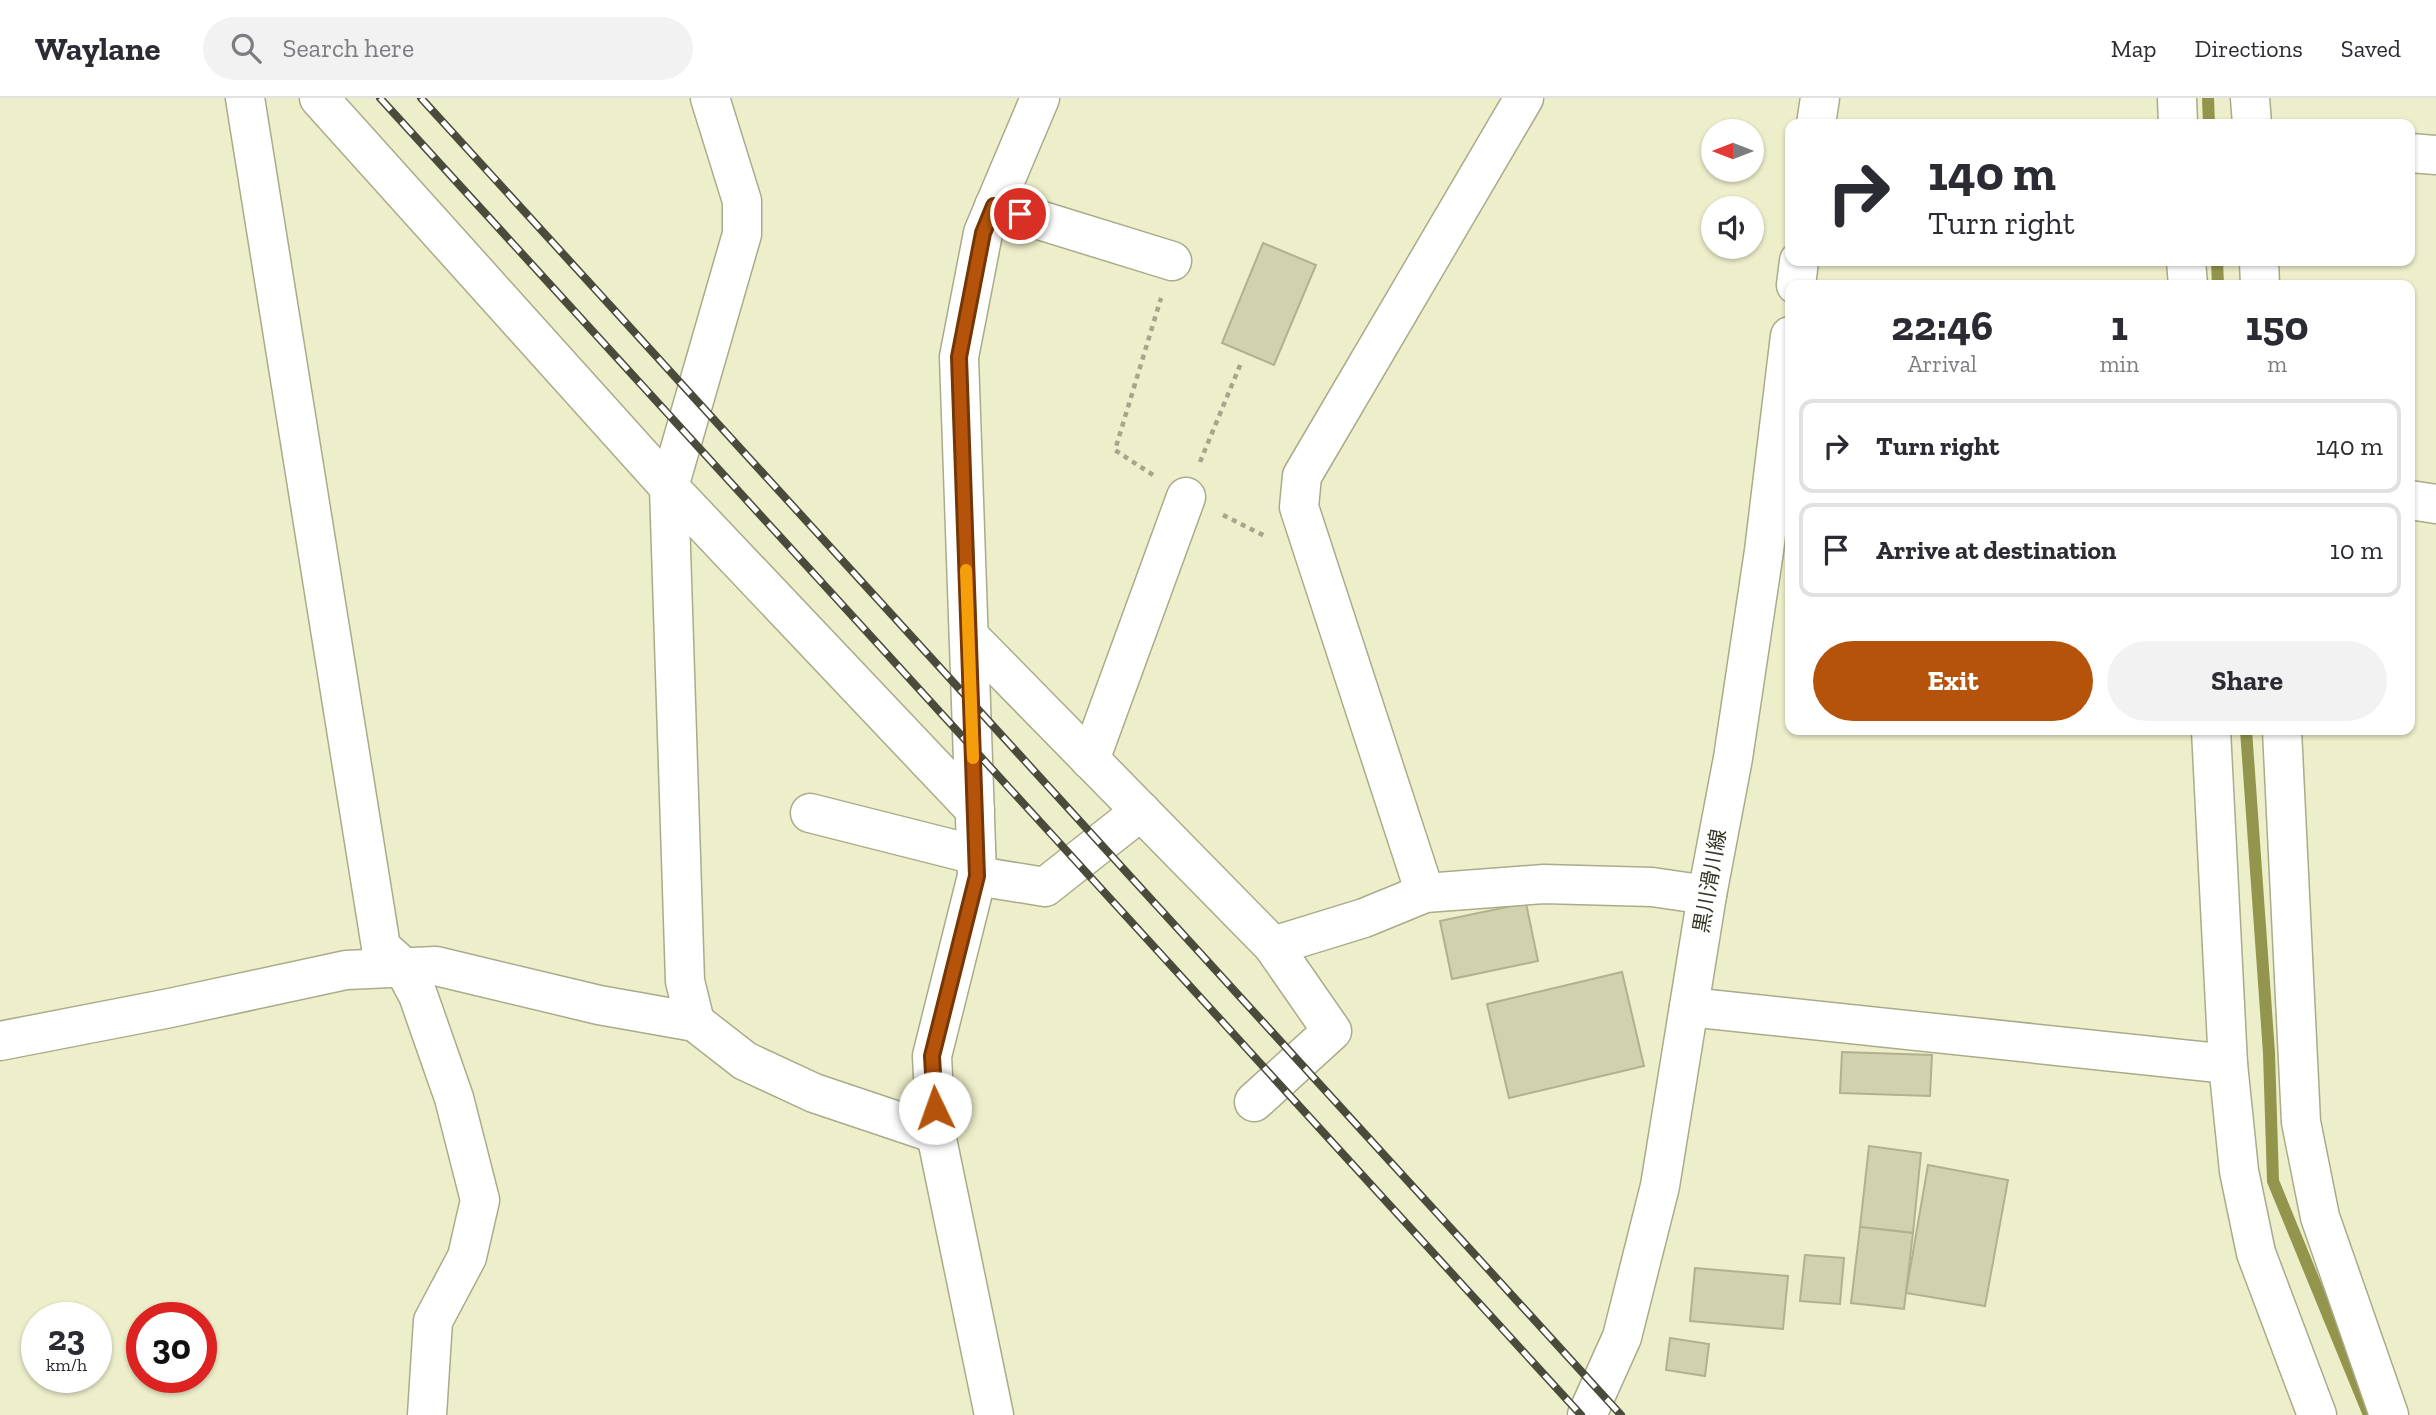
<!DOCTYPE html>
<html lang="en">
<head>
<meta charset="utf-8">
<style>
	:root { --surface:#fff; --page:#f2f2f3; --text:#2b2b33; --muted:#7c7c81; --line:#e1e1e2; --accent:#b45309 }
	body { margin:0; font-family:"Zilla Slab","Noto Sans JP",serif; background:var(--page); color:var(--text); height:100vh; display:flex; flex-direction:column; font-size:26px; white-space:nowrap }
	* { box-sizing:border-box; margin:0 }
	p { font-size:23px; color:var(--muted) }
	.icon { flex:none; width:38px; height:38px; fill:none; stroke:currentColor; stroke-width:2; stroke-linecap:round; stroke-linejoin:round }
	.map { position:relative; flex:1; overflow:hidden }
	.sheet { position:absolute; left:1785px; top:182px; width:630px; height:455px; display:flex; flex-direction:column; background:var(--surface); border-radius:14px; box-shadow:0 2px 5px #0004 }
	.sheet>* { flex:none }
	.top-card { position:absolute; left:1785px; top:21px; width:630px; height:147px; border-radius:14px; box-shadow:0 2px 5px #0004; background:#fff; color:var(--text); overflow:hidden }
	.needle { width:46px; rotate:270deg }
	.fabs { position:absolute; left:1701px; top:21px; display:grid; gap:14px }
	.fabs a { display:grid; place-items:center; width:63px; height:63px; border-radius:50%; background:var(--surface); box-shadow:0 2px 5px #0004; font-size:35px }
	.speed { position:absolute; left:21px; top:1204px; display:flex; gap:14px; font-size:35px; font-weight:700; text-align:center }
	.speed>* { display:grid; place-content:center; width:91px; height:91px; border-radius:50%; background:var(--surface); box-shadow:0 2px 5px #0004; line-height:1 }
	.speed small { font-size:18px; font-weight:400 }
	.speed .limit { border:10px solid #d22; background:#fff; color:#111 }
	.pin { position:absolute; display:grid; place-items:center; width:60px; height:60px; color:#fff; margin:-30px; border:4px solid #fff; border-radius:50%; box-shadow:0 2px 7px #0007 }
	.me { position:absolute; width:77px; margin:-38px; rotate:357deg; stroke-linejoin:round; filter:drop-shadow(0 0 5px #0008) }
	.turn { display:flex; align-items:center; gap:24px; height:147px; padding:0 28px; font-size:32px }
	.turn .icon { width:91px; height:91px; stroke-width:2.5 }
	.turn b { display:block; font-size:49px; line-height:60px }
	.eta { display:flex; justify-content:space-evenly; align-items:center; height:119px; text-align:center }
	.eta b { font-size:42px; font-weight:700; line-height:49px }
	.action { display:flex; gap:14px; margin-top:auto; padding:14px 28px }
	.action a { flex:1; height:80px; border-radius:42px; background:var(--accent); color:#fff; font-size:28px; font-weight:700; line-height:80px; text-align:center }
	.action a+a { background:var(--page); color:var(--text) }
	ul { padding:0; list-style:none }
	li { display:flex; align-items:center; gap:21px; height:94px; margin:0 14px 10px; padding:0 14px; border:4px solid var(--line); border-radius:14px }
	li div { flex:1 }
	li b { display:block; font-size:26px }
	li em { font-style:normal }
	header { display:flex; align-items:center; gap:42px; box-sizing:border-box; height:98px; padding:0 35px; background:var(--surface); border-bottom:2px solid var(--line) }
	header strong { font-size:33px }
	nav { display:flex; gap:38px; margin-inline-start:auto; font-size:24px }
	.search { width:490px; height:63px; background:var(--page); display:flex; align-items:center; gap:18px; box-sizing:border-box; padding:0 24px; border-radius:38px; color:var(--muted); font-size:26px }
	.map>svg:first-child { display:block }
</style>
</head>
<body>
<header>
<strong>Waylane</strong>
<div class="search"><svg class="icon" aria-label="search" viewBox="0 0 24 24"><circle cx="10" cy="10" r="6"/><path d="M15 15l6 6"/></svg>Search here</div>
<nav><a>Map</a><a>Directions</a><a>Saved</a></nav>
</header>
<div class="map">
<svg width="2436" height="1317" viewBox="0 0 2436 1317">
	<rect width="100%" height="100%" fill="#edeeca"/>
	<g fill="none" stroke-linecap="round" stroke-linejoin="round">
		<g stroke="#94954d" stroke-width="12">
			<path d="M 2208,0 L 2209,26"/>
			<path d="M 2217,163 L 2218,187"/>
			<path d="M 2246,632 L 2269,955 L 2273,1083 L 2369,1317"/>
		</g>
	</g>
	<g fill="#d0d1af" stroke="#b0b18f" stroke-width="2">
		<path d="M 1263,145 L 1316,167 L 1274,267 L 1222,245 Z"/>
		<path d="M 1526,805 L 1538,863 L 1452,881 L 1440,823 Z"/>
		<path d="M 1622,874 L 1644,968 L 1509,1000 L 1487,906 Z"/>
		<path d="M 1842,954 L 1932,957 L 1930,998 L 1840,995 Z"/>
		<path d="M 1869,1048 L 1921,1055 L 1913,1135 L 1860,1129 Z"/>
		<path d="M 1928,1067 L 2008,1082 L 1985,1208 L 1906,1195 Z"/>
		<path d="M 1860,1129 L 1913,1135 L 1904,1211 L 1851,1205 Z"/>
		<path d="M 1805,1157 L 1844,1160 L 1840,1206 L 1800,1203 Z"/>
		<path d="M 1695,1170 L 1788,1178 L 1783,1231 L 1690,1223 Z"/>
		<path d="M 1670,1240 L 1709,1246 L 1705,1278 L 1666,1272 Z"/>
	</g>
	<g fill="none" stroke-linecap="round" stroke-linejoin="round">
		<g stroke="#aaab8a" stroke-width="41">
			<g id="street">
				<path d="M 245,0 L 381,849 L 403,869 L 418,897 L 454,1000 L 480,1102 L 467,1159 L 433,1223 L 427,1317"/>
				<path d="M 319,0 L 669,389 L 975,712"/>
				<path d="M 2177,0 L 2178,26"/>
				<path d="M 2250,0 L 2252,26"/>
				<path d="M 2410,55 L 2436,57"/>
				<path d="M 994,108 L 1172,163"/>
				<path d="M 2186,163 L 2188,187"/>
				<path d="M 2259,163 L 2260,187"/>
				<path d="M 2410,402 L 2436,406"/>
				<path d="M 969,538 L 1273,848 L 1332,933 L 1254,1004"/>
				<path d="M 2282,632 L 2301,1024 L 2320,1119 L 2389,1317"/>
				<path d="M 1090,662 L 1186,399"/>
				<path d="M 810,715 L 976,757"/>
				<path d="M 977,778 L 1045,789 L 1141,713"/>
				<path d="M 1425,795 L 1299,409 L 1302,378 L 1524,0"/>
				<path d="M 1273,848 L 1364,820 L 1425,795 L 1544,786 L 1652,789 L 1707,797"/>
				<path d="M 1689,909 L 2228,966 L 2211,632"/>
				<path d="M 695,924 L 685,883 L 669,389 L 742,136 L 742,103 L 710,0"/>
				<path d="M 0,943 L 170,910 L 346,872 L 436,868 L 599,907 L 695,924 L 745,963 L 814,995 L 936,1036"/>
				<path d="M 2228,966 L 2239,1073 L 2256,1155 L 2317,1317"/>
				<path d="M 994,1317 L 936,1036 L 932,958 L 977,778 L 959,259 L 983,135 L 1040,0"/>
			</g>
		</g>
		<g stroke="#aaab8a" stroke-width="41">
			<g id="secondary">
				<path d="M 1816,26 L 1820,0"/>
				<path d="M 1796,187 L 1799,163"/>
				<path d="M 1587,1317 L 1622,1239 L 1660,1088 L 1707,797 L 1733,660 L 1764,453 L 1790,238"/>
			</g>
		</g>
		<g stroke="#a5a68b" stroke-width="4.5" stroke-dasharray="5 5" stroke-linecap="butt">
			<path d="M 1200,364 L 1241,265"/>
			<path d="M 1153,377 L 1115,352 L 1161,200"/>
			<path d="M 1223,417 L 1265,438"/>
		</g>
		<use href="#street" stroke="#fff" stroke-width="38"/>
		<use href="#secondary" stroke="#fff" stroke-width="38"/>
		<g stroke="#4a4b3b" stroke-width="8">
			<g id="rail">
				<path d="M 380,0 L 1581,1317"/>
				<path d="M 421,0 L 1621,1317"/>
			</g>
		</g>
		<use href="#rail" stroke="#fff" stroke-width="5" stroke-dasharray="16" stroke-linecap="butt"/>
	</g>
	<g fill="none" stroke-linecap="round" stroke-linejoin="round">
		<g stroke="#753606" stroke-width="18">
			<path id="route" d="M 935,1010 L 932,958 L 977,778 L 959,259 L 983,135 L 994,108 L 1020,116"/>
		</g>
		<use href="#route" stroke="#b45309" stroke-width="12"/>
		<path stroke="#f59e0b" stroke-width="12" d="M 966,472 L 973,660"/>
	</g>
	<g text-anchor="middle" stroke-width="5" stroke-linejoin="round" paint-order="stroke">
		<g font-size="21" fill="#363729" stroke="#fff">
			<text transform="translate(1710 783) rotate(-80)" y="7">黒川滑川線</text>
		</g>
	</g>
</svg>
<div class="fabs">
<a><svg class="needle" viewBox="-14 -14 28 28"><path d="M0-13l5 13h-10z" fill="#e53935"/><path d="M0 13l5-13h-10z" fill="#7c7c81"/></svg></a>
<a><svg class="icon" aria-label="sound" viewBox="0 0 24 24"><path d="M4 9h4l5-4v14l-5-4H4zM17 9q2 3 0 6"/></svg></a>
</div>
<div class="speed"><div>23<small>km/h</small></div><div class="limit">30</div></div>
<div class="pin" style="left:1020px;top:116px;background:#d93025"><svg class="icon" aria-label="arrive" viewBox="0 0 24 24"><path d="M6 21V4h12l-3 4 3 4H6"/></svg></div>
<svg class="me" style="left:935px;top:1010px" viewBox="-20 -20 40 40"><circle r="19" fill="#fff"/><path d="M0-13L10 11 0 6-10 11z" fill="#b45309"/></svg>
<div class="top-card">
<div class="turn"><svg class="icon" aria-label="right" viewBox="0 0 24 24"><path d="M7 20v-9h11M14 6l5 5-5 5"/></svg><div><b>140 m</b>Turn right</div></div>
</div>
<section class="sheet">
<div class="eta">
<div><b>22:46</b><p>Arrival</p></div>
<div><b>1</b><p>min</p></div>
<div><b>150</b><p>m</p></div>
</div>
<ul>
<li><svg class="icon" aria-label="right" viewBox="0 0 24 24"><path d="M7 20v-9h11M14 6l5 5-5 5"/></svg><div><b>Turn right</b></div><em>140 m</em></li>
<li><svg class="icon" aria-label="arrive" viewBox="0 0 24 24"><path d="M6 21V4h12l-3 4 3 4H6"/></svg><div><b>Arrive at destination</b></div><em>10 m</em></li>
</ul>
<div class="action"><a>Exit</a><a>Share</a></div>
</section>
</div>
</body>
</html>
